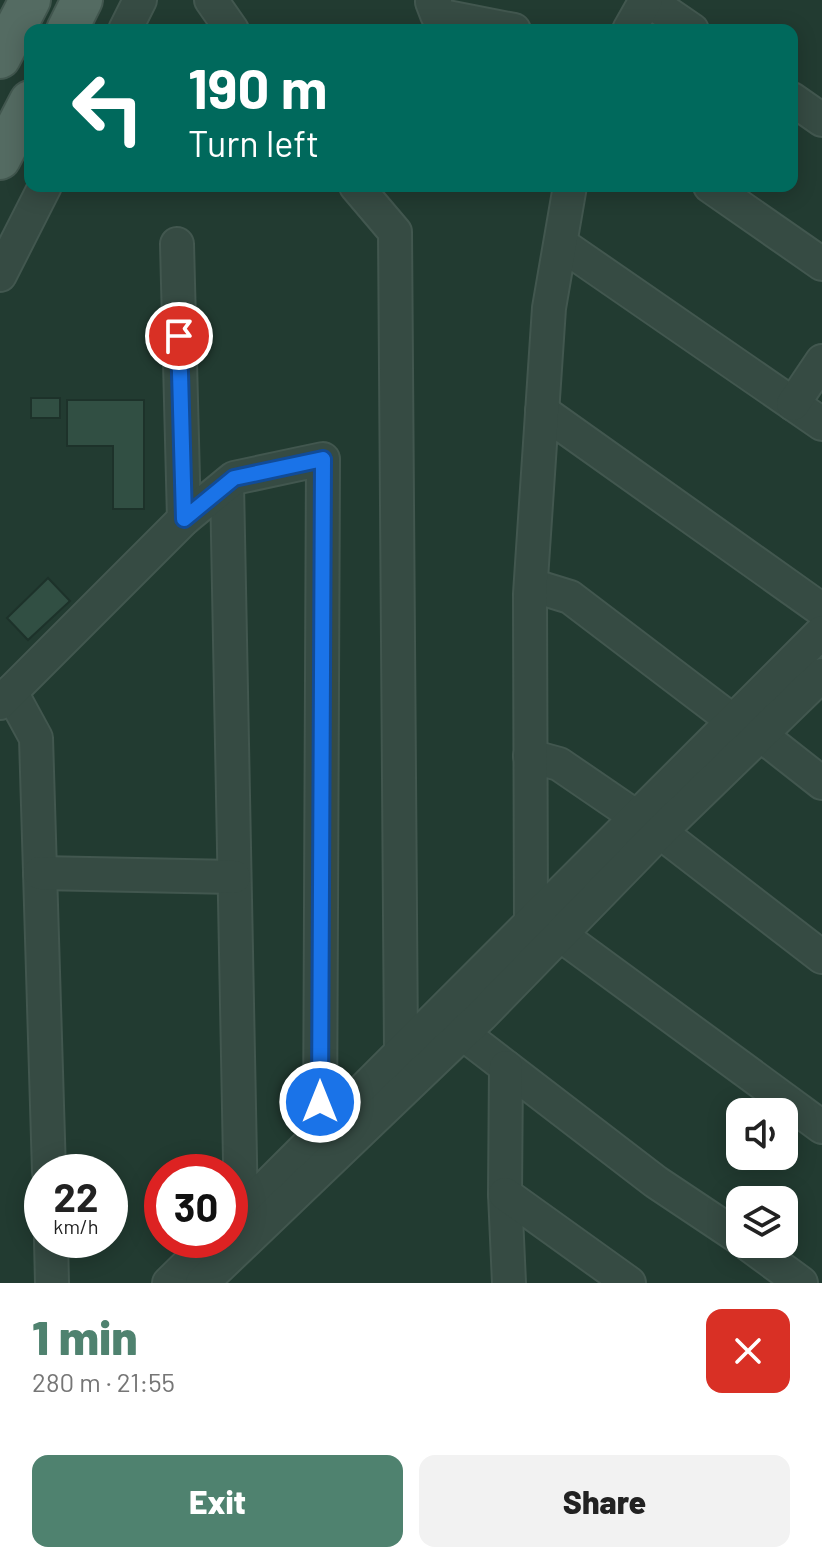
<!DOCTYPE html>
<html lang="en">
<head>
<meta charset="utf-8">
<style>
	:root { --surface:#fff; --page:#f2f2f2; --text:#222; --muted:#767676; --accent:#4f826f }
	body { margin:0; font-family:Barlow,sans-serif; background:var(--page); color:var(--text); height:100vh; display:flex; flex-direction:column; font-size:30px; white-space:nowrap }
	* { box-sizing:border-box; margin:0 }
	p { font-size:26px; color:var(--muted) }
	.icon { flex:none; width:44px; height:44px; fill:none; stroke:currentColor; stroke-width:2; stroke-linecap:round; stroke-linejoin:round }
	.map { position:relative; height:1283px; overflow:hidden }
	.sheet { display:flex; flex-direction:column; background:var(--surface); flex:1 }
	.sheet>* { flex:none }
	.banner { position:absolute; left:24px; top:24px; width:774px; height:168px; border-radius:16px; box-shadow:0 4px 20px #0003; background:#00695c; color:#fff; overflow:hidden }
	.controls { position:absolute; left:726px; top:1098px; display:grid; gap:16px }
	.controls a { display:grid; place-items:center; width:72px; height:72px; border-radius:16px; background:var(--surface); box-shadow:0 4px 20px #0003; font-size:40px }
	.speed { position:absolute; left:24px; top:1154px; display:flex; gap:16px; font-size:40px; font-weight:700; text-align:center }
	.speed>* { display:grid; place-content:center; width:104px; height:104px; border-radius:50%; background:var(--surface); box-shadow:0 4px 20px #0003; line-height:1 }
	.speed small { font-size:20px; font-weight:400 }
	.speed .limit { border:12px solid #d22; background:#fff; color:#111 }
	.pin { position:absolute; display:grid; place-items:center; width:68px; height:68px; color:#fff; margin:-34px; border:4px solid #fff; border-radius:50%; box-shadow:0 2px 8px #0007 }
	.me { position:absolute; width:88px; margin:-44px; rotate:0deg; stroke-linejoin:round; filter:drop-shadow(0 0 6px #0008) }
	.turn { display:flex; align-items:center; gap:28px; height:168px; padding:0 32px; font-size:36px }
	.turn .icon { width:104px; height:104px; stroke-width:2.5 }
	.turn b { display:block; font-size:56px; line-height:68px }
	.round { display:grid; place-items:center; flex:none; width:84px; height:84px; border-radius:16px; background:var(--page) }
	.overview { display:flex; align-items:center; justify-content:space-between; height:136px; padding:0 32px }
	h1 { font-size:48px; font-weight:800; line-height:60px; color:var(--accent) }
	.cta { display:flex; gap:16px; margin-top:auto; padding:16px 32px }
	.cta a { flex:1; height:92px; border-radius:16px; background:var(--accent); color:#fff; font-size:32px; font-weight:800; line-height:92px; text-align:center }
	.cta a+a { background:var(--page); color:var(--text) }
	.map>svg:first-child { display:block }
</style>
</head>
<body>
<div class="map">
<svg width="822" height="1283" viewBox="0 0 822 1283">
	<rect width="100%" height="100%" fill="#223b31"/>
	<g fill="#314f43" stroke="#1d322a" stroke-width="2">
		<rect x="31" y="398" width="29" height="20"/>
		<path d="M 67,400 L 144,400 L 144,509 L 113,509 L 113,446 L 67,446 Z"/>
		<path d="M 48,578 L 70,601 L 28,640 L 7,618 Z"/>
	</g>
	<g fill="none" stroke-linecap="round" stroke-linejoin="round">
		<g stroke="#42574f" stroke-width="36">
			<g id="minor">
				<path d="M 211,0 L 232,30"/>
				<path d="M 435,0 L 432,2 L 437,15 L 514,30"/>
				<path d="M 648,0 L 692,30"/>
				<path d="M 125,30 L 140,0"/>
				<path d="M 629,30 L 646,0"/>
				<path d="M 792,99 L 822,120"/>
				<path d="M 356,186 L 395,232 L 401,1051"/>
				<path d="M 710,186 L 822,264"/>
				<path d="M 177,244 L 184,519"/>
				<path d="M 561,244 L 822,424"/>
				<path d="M 0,275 L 45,186"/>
				<path d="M 793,404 L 822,361"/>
				<path d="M 542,411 L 822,610"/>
				<path d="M 227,484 L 241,1212"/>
				<path d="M 531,585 L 570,597 L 733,721"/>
				<path d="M 11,692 L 36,738 L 49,1172"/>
				<path d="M 0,703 L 184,519 L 234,478 L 323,459 L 320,1132"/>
				<path d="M 762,736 L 822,783"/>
				<path d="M 530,756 L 559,764 L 638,818"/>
				<path d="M 660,832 L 822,957"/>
				<path d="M 40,873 L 234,877"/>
				<path d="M 531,924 L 530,594 L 549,308 L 570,186"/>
				<path d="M 559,934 L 822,1127"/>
				<path d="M 462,1033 L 656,1182 L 740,1238"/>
				<path d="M 506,1067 L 505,1194 L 509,1283"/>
				<path d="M 505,1194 L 629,1283"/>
				<path d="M 230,1223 L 822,632"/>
				<path d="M 51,1240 L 52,1283"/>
				<path d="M 748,1244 L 801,1283"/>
				<path d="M 169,1283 L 213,1240"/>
				<path d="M 202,1283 L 482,1015 L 660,832 L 822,675"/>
			</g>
		</g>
		<g stroke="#42574f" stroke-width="44">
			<g id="major">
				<path d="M 67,30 L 82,0"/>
				<path d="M 0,58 L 30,0"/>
				<path d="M 0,159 L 30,101"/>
			</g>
		</g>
		<use href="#minor" stroke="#364b43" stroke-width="32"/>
		<use href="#major" stroke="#546b62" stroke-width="40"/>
	</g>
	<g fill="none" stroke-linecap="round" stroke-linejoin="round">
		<g stroke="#114b97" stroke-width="20">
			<path id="route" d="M 179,336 L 184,519 L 234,478 L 323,459 L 320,1102"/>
		</g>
		<use href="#route" stroke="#1a73e8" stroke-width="14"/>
	</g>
</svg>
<div class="controls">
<a><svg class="icon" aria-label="sound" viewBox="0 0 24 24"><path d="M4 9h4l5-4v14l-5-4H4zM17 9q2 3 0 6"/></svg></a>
<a><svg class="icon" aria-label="layers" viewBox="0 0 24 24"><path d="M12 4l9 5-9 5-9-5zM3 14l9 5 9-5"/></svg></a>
</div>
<div class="speed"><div>22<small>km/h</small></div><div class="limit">30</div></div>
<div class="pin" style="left:179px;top:336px;background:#d93025"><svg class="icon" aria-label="arrive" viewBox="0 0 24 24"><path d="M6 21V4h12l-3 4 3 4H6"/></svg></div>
<svg class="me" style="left:320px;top:1102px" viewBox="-20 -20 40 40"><circle r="17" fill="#1a73e8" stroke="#fff" stroke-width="3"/><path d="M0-11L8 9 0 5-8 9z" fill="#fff"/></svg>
<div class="banner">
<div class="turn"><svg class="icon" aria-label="left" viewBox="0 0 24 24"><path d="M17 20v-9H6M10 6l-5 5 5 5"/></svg><div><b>190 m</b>Turn left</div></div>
</div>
</div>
<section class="sheet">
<div class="overview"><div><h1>1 min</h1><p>280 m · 21:55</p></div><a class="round" style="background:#d93025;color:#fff"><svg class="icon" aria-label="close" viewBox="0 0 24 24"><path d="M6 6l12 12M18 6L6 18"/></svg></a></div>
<div class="cta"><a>Exit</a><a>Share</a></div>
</section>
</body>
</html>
